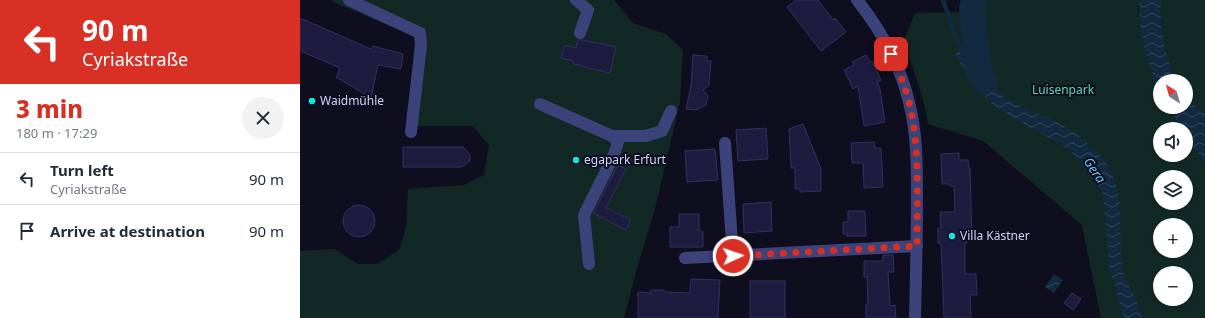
<!DOCTYPE html>
<html lang="en">
<head>
<meta charset="utf-8">
<style>
	:root { --surface:#fff; --page:#f2f2f3; --text:#1f2937; --muted:#747a83; --line:#e0e1e3; --accent:#d93025 }
	body { margin:0; font-family:"Noto Sans",sans-serif; background:var(--page); color:var(--text); height:100vh; display:flex; flex-direction:column; font-size:15px; white-space:nowrap }
	* { box-sizing:border-box; margin:0 }
	p { font-size:13px; color:var(--muted) }
	.icon { flex:none; width:22px; height:22px; fill:none; stroke:currentColor; stroke-width:2; stroke-linecap:round; stroke-linejoin:round }
	.map { position:relative; flex:1; overflow:hidden }
	.details { display:flex; flex-direction:column; background:var(--surface); width:300px }
	.details>* { flex:none }
	.guide { background:#d93025; color:#fff; overflow:hidden }
	.needle { width:26px; rotate:323deg }
	.buttons { position:absolute; left:853px; top:74px; display:grid; gap:8px }
	.buttons a { display:grid; place-items:center; width:40px; height:40px; border-radius:50%; background:var(--surface); box-shadow:0 1px 3px #0004; font-size:20px }
	.pin { position:absolute; display:grid; place-items:center; width:34px; height:34px; color:#fff; margin:-17px; border-radius:8px; box-shadow:0 2px 6px #0006 }
	.me { position:absolute; width:44px; margin:-22px; rotate:87deg; stroke-linejoin:round; filter:drop-shadow(0 0 3px #0008) }
	.turn { display:flex; align-items:center; gap:14px; height:84px; padding:0 16px; font-size:18px }
	.turn .icon { width:52px; height:52px; stroke-width:2.5 }
	.turn b { display:block; font-size:28px; line-height:34px }
	.round { display:grid; place-items:center; flex:none; width:42px; height:42px; border-radius:21px; background:var(--page) }
	.overview { display:flex; align-items:center; justify-content:space-between; height:68px; padding:0 16px }
	h1 { font-size:24px; font-weight:800; line-height:30px; color:var(--accent) }
	ul { padding:0; list-style:none }
	li { display:flex; align-items:center; gap:12px; height:52px; padding:0 16px; border-top:1px solid var(--line) }
	li div { flex:1 }
	li b { display:block; font-size:15px }
	li em { font-style:normal }
	main { display:flex; flex:1; min-height:0 }
	.map>svg:first-child { display:block }
</style>
</head>
<body>
<main>
<section class="details">
<div class="guide">
<div class="turn"><svg class="icon" aria-label="left" viewBox="0 0 24 24"><path d="M17 20v-9H6M10 6l-5 5 5 5"/></svg><div><b>90 m</b>Cyriakstraße</div></div>
</div>
<div class="overview"><div><h1>3 min</h1><p>180 m · 17:29</p></div><a class="round"><svg class="icon" aria-label="close" viewBox="0 0 24 24"><path d="M6 6l12 12M18 6L6 18"/></svg></a></div>
<ul>
<li><svg class="icon" aria-label="left" viewBox="0 0 24 24"><path d="M17 20v-9H6M10 6l-5 5 5 5"/></svg><div><b>Turn left</b><p>Cyriakstraße</p></div><em>90 m</em></li>
<li><svg class="icon" aria-label="arrive" viewBox="0 0 24 24"><path d="M6 21V4h12l-3 4 3 4H6"/></svg><div><b>Arrive at destination</b></div><em>90 m</em></li>
</ul>
</section>
<div class="map">
<svg width="905" height="318" viewBox="0 0 905 318">
	<defs>
		<pattern id="water-waves" width="16" height="10" patternUnits="userSpaceOnUse"><rect width="16" height="10" fill="#112a40"/><path d="M0 5q4-4 8 0t8 0" fill="none" stroke="#33485c"/></pattern>
	</defs>
	<rect width="100%" height="100%" fill="#0e0e1f"/>
	<g fill="#122824" fill-rule="evenodd">
		<path d="M 32,0 L 314,0 L 333,23 L 366,34 L 383,50 L 380,102 L 355,209 L 339,261 L 324,318 L 0,318 L 0,251 L 35,249 L 58,264 L 77,264 L 99,250 L 106,228 L 108,189 L 164,185 L 184,175 L 189,145 L 172,126 L 117,126 L 117,45 L 113,36 L 33,2 Z"/>
		<path d="M 662,0 L 839,0 L 838,12 L 857,87 L 860,93 L 860,107 L 869,107 L 881,129 L 860,129 L 860,155 L 886,155 L 886,137 L 905,163 L 905,318 L 801,318 L 782,225 L 683,141 L 628,124 C 623,93 614,71 603,42 L 615,13 L 659,12 ZM 860,177 L 886,177 L 886,203 L 860,203 ZM 860,225 L 886,225 L 886,251 L 860,251 ZM 860,273 L 886,273 L 886,299 L 860,299 Z"/>
		<path d="M 861,0 L 905,0 L 905,113 L 893,104 L 886,95 L 886,81 L 877,81 C 865,55 859,29 861,0 Z"/>
	</g>
	<g fill="url(#water-waves)">
		<path d="M 839,0 L 861,0 C 859,29 865,55 877,81 L 860,81 L 860,93 L 857,87 C 847,57 838,33 839,0 Z"/>
		<path d="M 677,47 C 683,66 689,86 707,98 C 724,110 746,115 764,126 C 776,133 794,148 803,159 C 828,190 817,231 822,267 C 823,277 830,287 834,295 C 837,303 839,310 842,318 L 824,318 L 809,266 L 804,203 L 802,192 L 795,180 L 769,149 L 739,132 L 714,119 L 696,107 L 683,94 L 665,72 L 654,53 Z"/>
		<path d="M 886,95 L 893,104 L 905,113 L 905,163 L 886,137 L 886,129 L 881,129 L 869,107 L 886,107 Z"/>
		<path d="M 754,274 L 763,280 L 754,293 L 745,287 Z"/>
	</g>
	<g fill="none" stroke-linecap="round" stroke-linejoin="round">
		<path stroke="#112a40" stroke-width="4.5" d="M 643,0 L 657,40 L 664,56"/>
		<path stroke="#112a40" stroke-width="26" d="M 675,0 L 672,7 L 679,72 L 685,81"/>
	</g>
	<g fill="#1e1c3e" stroke="#322f68">
		<path d="M 496,0 L 518,0 L 533,20 L 535,18 L 546,32 L 521,51 L 487,7 Z"/>
		<path d="M 0,18 L 71,49 L 73,46 L 103,54 L 101,69 L 78,65 L 71,98 L 36,77 L 40,68 L 0,51 Z"/>
		<path d="M 278,40 L 283,40 L 316,47 L 310,73 L 273,64 L 273,61 L 261,58 L 265,45 L 276,48 Z"/>
		<path d="M 393,55 L 407,56 L 407,61 L 411,61 L 409,85 L 403,90 L 408,96 L 406,105 L 396,110 L 386,109 L 391,86 Z"/>
		<path d="M 566,55 L 570,62 L 572,61 L 581,80 L 577,82 L 580,89 L 585,122 L 564,126 L 558,86 L 553,89 L 544,70 L 554,65 L 552,62 Z"/>
		<path d="M 503,124 L 521,169 L 521,191 L 500,192 L 500,189 L 495,189 L 495,168 L 491,168 L 489,129 Z"/>
		<path d="M 466,128 L 468,159 L 438,161 L 436,130 Z"/>
		<path d="M 574,142 L 575,148 L 581,148 L 583,187 L 564,188 L 563,163 L 552,163 L 551,143 Z"/>
		<path d="M 103,147 L 163,147 L 170,155 L 170,161 L 162,167 L 103,167 Z"/>
		<path d="M 415,149 L 418,180 L 387,182 L 385,151 Z"/>
		<path d="M 659,153 L 659,160 L 668,160 L 669,168 L 670,168 L 672,241 L 667,241 L 667,243 L 665,243 L 665,274 L 676,274 L 677,295 L 670,295 L 671,318 L 644,318 L 641,243 L 638,243 L 638,228 L 641,228 L 640,212 L 655,212 L 654,186 L 650,186 L 650,184 L 642,184 L 641,154 Z"/>
		<path d="M 318,165 L 326,169 L 306,208 L 331,220 L 326,230 L 293,213 Z"/>
		<path d="M 471,202 L 472,231 L 444,233 L 443,204 Z"/>
		<circle cx="59" cy="221" r="16"/>
		<path d="M 548,211 L 565,211 L 566,236 L 547,236 L 547,234 L 543,234 L 543,222 L 548,222 Z"/>
		<path d="M 379,214 L 399,214 L 399,230 L 403,232 L 403,247 L 370,247 L 370,227 L 379,227 Z"/>
		<path d="M 583,255 L 593,255 L 594,272 L 588,272 L 590,306 L 595,305 L 596,318 L 566,318 L 566,304 L 568,304 L 567,277 L 564,277 L 564,261 L 583,261 Z"/>
		<path d="M 391,279 L 420,280 L 418,318 L 338,318 L 338,292 L 351,293 L 351,290 L 364,290 L 364,292 L 390,293 Z"/>
		<rect x="450" y="281" width="35" height="37"/>
		<path d="M 772,293 L 781,299 L 773,310 L 764,303 Z"/>
	</g>
	<g fill="none" stroke-linecap="round" stroke-linejoin="round">
		<g stroke="#3c437a" stroke-width="12">
			<path d="M 49,0 L 120,33 L 121,45 L 111,132"/>
			<path d="M 276,0 L 288,10 L 280,33"/>
			<path d="M 557,0 C 581,30 600,65 609,102 C 617,133 617,165 617,196 C 617,237 616,277 615,318"/>
			<path d="M 240,104 L 312,136 L 346,136 L 362,131 L 371,111"/>
			<path d="M 425,143 L 433,256"/>
			<path d="M 385,258 L 617,246"/>
			<path d="M 289,264 L 284,215 L 314,155 L 318,142 L 312,136"/>
		</g>
	</g>
	<g fill="none" stroke-linecap="round" stroke-linejoin="round">
		<path stroke="#d93025" stroke-width="7" stroke-dasharray="0 12.6" d="M 433,256 L 617,246 C 617,199 620,148 609,102 C 605,86 598,69 591,54"/>
	</g>
	<g fill="#11e5dc" stroke="#0e0e1f" stroke-width="1.5">
		<circle cx="12" cy="101" r="4"/>
		<circle cx="276" cy="160" r="4"/>
		<circle cx="652" cy="236" r="4"/>
	</g>
	<g text-anchor="middle" stroke-width="4" stroke-linejoin="round" paint-order="stroke">
		<g font-size="12" fill="#61d5a8" stroke="#0e0e1f">
			<text x="763" y="94">Luisenpark</text>
		</g>
		<g font-size="12" fill="#cfd1fb" stroke="#0e0e1f" text-anchor="start">
			<text x="20" y="105">Waidmühle</text>
			<text x="284" y="164">egapark Erfurt</text>
			<text x="660" y="240">Villa Kästner</text>
		</g>
		<g font-size="13" font-style="italic" fill="#65c6f3" stroke="#0e0e1f">
			<text transform="translate(795 170) rotate(56)" y="5">Gera</text>
		</g>
	</g>
</svg>
<div class="buttons">
<a><svg class="needle" viewBox="-14 -14 28 28"><path d="M0-13l5 13h-10z" fill="#e53935"/><path d="M0 13l5-13h-10z" fill="#747a83"/></svg></a>
<a><svg class="icon" aria-label="sound" viewBox="0 0 24 24"><path d="M4 9h4l5-4v14l-5-4H4zM17 9q2 3 0 6"/></svg></a>
<a><svg class="icon" aria-label="layers" viewBox="0 0 24 24"><path d="M12 4l9 5-9 5-9-5zM3 14l9 5 9-5"/></svg></a>
<a>+</a>
<a>−</a>
</div>
<div class="pin" style="left:591px;top:54px;background:#d93025"><svg class="icon" aria-label="arrive" viewBox="0 0 24 24"><path d="M6 21V4h12l-3 4 3 4H6"/></svg></div>
<svg class="me" style="left:433px;top:256px" viewBox="-20 -20 40 40"><circle r="17" fill="#d93025" stroke="#fff" stroke-width="3"/><path d="M0-11L8 9 0 5-8 9z" fill="#fff"/></svg>
</div>
</main>
</body>
</html>
